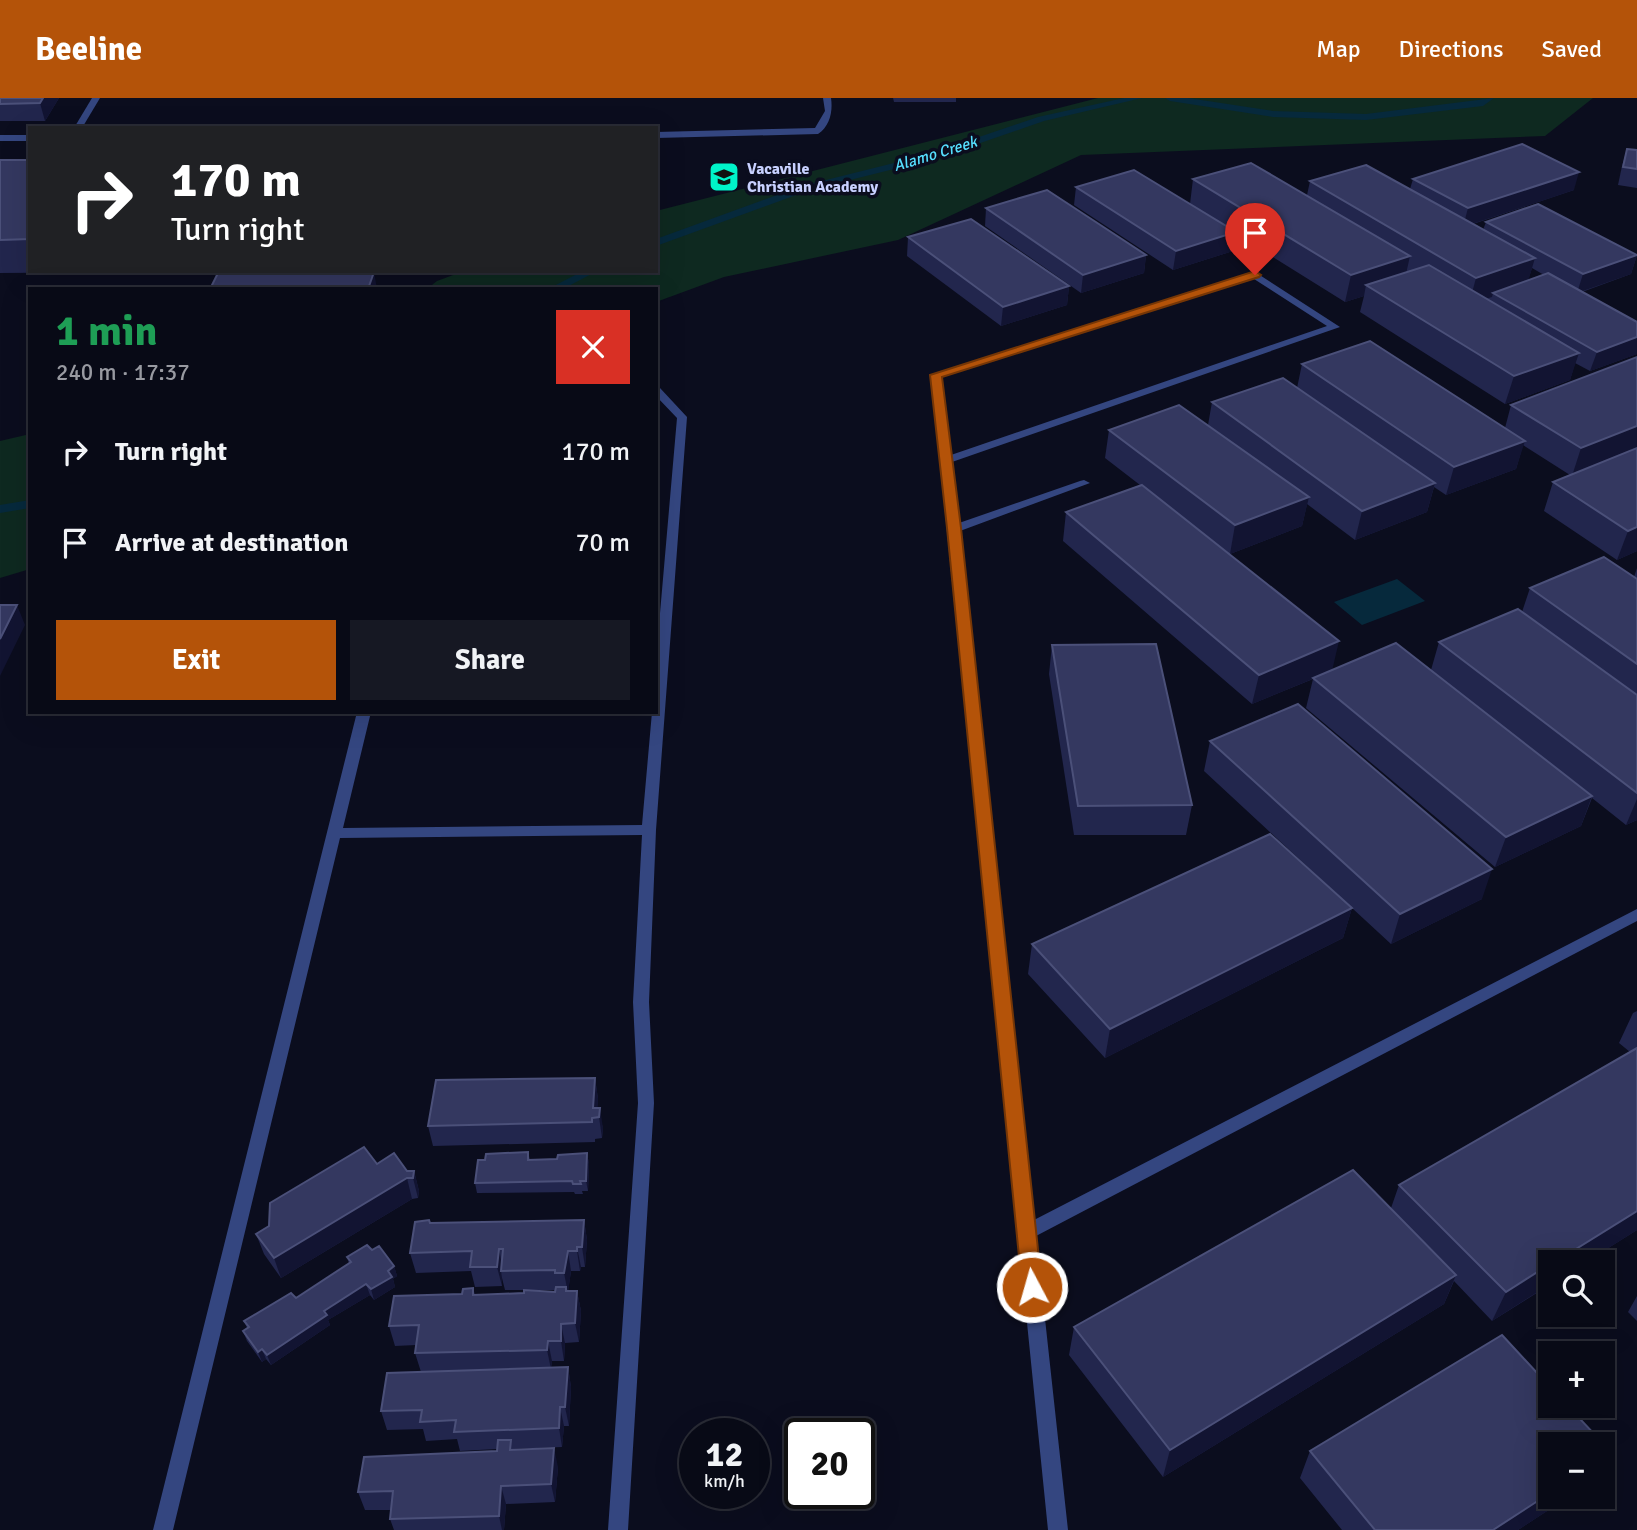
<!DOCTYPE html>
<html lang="en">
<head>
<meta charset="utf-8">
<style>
	:root { --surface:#080a16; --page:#161823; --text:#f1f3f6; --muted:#989aa1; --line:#292b35; --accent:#b45309 }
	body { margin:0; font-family:Signika,sans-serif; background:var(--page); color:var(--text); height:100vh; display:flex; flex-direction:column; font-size:26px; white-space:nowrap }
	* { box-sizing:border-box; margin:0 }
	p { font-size:23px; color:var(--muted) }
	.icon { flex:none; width:38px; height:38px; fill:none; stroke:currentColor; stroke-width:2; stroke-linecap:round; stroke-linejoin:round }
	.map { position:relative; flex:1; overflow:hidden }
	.drawer { position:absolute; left:28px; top:189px; width:630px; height:427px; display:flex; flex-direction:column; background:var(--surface); border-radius:0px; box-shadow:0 7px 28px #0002,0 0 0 2px var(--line) }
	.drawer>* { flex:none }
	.hud { position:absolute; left:28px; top:28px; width:630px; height:147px; border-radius:0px; box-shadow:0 7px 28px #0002,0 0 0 2px var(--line); background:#202124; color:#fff; overflow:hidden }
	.buttons { position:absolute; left:1538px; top:1152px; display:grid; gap:14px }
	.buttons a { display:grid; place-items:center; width:77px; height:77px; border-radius:0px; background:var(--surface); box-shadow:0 7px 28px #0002,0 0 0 2px var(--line); font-size:35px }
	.speed { position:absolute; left:679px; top:1320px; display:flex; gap:14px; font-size:35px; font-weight:700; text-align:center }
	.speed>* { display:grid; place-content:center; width:91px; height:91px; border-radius:50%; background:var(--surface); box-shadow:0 7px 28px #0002,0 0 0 2px var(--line); line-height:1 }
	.speed small { font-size:18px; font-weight:400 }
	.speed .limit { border:4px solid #111; border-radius:10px; background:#fff; color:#111 }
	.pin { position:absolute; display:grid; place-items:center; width:60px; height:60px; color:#fff; margin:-72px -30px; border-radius:50% 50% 50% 0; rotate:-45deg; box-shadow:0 0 7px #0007 }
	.pin .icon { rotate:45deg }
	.me { position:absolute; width:77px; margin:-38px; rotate:354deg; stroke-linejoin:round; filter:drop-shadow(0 0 5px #0008) }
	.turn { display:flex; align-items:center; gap:24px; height:147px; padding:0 28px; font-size:32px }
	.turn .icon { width:91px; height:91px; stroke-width:2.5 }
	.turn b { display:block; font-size:49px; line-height:60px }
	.round { display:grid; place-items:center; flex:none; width:74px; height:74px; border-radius:0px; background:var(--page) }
	.headline { display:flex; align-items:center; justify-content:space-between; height:119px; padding:0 28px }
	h1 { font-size:42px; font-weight:700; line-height:52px; color:#1e9e55 }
	.action { display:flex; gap:14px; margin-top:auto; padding:14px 28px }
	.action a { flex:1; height:80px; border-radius:0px; background:var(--accent); color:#fff; font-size:28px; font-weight:700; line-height:80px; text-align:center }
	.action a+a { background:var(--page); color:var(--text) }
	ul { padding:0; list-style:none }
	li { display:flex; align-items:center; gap:21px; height:91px; padding:0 28px }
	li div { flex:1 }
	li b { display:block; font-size:26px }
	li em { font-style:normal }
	header { display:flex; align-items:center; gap:42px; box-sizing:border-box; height:98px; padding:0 35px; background:var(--accent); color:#fff }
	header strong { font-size:33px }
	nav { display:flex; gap:38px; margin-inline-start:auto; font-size:24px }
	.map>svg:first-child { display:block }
</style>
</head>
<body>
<header>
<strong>Beeline</strong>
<nav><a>Map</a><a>Directions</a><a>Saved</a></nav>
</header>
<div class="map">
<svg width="1637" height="1432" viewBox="0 0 1637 1432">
	<rect width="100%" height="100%" fill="#0b0d1e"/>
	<g fill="#0e2920">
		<path d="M 1098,0 L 1593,0 L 1545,38 L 1081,57 L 898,142 L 724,179 L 656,204 L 656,191 L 427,191 L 437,183 L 464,173 L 656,173 L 656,113 Z"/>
		<path d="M 30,336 L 30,471 L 0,480 L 0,343 Z"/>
	</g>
	<path fill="#06293c" d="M 1397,481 L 1425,503 L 1362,527 L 1334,504 Z"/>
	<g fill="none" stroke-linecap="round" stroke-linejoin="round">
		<g fill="#06293c" fill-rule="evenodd">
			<path d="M 1124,0 L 1142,0 L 1044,23 L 934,61 L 810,92 L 656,148 L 656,141 L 802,88 L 926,57 L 1038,19 Z"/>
			<path d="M 1165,0 L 1188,0 L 1273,13 L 1366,16 L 1494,0 L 1483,8 L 1366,22 L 1273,19 L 1170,3 Z"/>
			<path d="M 583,173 L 597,173 L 563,191 L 548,191 Z"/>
			<path d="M 30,402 L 30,410 L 0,415 L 0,407 Z"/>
		</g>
		<g fill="#344680" fill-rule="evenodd">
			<path d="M 92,0 L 100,0 L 82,30 L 74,30 Z"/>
			<path d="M 823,0 L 831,0 C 833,13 830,28 818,36 L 656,40 L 656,34 L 815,30 L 825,13 Z"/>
			<rect x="0" y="37" width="30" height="6"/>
			<path d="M 1255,174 L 1340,229 L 952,364 L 959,425 L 1080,383 L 1084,382 L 1090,385 L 960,433 L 1034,1122 L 1637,811 L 1637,823 L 1036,1138 L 1068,1432 L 1048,1432 L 931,277 ZM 1254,181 L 1327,228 L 951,357 L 941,279 Z"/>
			<path d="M 656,289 L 660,290 L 687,319 L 656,732 L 649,904 L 654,1005 L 628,1432 L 608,1432 L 638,1005 L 633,904 L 642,737 L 340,740 L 173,1432 L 153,1432 L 357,614 L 371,614 L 343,730 L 642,727 L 652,614 L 656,614 L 656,561 L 677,320 L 656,298 Z"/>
		</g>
	</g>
	<g fill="#22264d" fill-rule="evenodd">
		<path d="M 0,0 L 59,0 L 45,23 L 0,23 Z"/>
		<path d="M 893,0 L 956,0 L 956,4 L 894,4 Z"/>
		<path d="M 1627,51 L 1637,52 L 1637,90 L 1618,87 L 1622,68 Z"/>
		<path d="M 0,62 L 30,62 L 30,173 L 144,174 L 0,175 Z"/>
		<path d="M 1193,81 L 1307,97 L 1310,83 L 1410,91 L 1413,81 L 1574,92 L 1473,126 L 1483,132 L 1486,124 L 1637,157 L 1631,176 L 1582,194 L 1637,224 L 1637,256 L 1590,273 L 1575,265 L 1570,282 L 1505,306 L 1360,214 L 1364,198 L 1345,204 L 1236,136 L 1233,153 L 1173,172 L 1074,107 L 1076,89 L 1190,106 ZM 1532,170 L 1544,177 L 1528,182 Z"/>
		<path d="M 986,110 L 1146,157 L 1144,175 L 1081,195 L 985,128 Z"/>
		<path d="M 908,139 L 1069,188 L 1067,207 L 1001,228 L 907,158 Z"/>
		<path d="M 1637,259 L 1637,453 L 1617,462 L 1544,413 L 1553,384 L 1570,377 L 1523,347 L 1516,371 L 1446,397 L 1434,389 L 1427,414 L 1355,442 L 1307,406 L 1302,428 L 1230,456 L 1332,572 L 1431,572 L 1439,544 L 1522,514 L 1530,490 L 1634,479 L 1637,470 L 1637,722 L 1626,727 L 1592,700 L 1581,728 L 1495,769 L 1306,610 L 1313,581 L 1252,606 L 1063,443 L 1066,414 L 1140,387 L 1105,360 L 1109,332 L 1208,327 L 1212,304 L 1297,290 L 1302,266 L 1505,330 L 1511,307 Z"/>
		<path d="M 1052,547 L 1192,707 L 1186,737 L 1074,737 L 1049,576 Z"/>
		<path d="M 1210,643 L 1482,801 L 1391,846 L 1352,810 L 1343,840 L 1105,960 L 1028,876 L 1032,846 L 1338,797 L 1204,673 Z"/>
		<path d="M 1637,913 L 1637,1132 L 1492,1223 L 1454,1183 L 1444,1206 L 1163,1379 L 1069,1257 L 1074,1229 L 1391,1110 L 1399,1087 L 1630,954 L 1619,945 L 1633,915 Z"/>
		<path d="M 595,980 L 598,1001 L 597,1010 L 603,1030 L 602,1040 L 595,1041 L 595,1044 L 433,1048 L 428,1028 Z"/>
		<path d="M 528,1054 L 530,1062 L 557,1061 L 587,1055 L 589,1066 L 588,1093 L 582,1093 L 583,1096 L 575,1096 L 574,1094 L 477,1095 L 475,1085 L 485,1062 Z"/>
		<path d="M 377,1066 L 407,1073 L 414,1073 L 419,1093 L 418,1100 L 412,1101 L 281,1180 L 264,1156 L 256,1136 Z"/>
		<path d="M 584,1122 L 587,1142 L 585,1169 L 581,1169 L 580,1173 L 571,1173 L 568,1193 L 577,1193 L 581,1213 L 579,1244 L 565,1245 L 564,1263 L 552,1263 L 551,1270 L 568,1269 L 571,1289 L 569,1328 L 564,1328 L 562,1349 L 513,1351 L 558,1369 L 555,1404 L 506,1406 L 504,1432 L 394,1432 L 390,1421 L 391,1412 L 365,1412 L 358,1394 L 497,1353 L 497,1351 L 460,1353 L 457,1341 L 426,1343 L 423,1331 L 387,1332 L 381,1313 L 421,1274 L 415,1255 L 416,1247 L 395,1248 L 389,1228 L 473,1190 L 475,1197 L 524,1195 L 524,1192 L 505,1192 L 502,1180 L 502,1188 L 475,1189 L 471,1173 L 416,1175 L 410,1155 L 430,1125 ZM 529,1192 L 556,1192 L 555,1194 Z"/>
		<path d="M 372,1152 L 394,1168 L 397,1178 L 393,1181 L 395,1189 L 374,1202 L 370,1197 L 328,1222 L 330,1227 L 271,1267 L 266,1261 L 262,1264 L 247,1243 L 243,1233 L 247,1230 L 244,1223 L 296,1200 L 349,1166 L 347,1159 Z"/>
		<path d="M 1637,1198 L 1637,1223 L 1628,1214 Z"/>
		<path d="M 1502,1237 L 1550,1289 L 1550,1307 L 1567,1307 L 1612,1355 L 1603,1370 L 1603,1346 L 1550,1346 L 1550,1398 L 1570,1398 L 1518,1432 L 1342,1432 L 1300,1380 L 1310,1353 Z"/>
	</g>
	<g fill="#121432">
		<path d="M 43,0 L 59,0 L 45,23 L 40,5 Z"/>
		<path d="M 1579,74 L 1574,92 L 1463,129 L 1468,110 Z"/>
		<path d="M 1236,134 L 1233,153 L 1173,172 L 1176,153 Z"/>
		<path d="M 1146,157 L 1144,175 L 1081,195 L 1083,177 Z"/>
		<path d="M 1637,157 L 1631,176 L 1577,195 L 1583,176 Z"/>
		<path d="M 1410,158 L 1404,185 L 1366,187 L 1364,198 L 1345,204 L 1351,177 Z"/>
		<path d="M 1535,160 L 1527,187 L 1493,195 L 1492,199 L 1469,206 L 1476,180 Z"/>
		<path d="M 374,174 L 377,191 L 368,191 Z"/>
		<path d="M 1069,188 L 1067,207 L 1001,228 L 1003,209 Z"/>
		<path d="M 1637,239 L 1637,256 L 1590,273 L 1597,254 Z"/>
		<path d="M 1579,255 L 1570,282 L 1505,306 L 1514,278 Z"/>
		<path d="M 1637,328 L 1637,352 L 1572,378 L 1581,350 Z"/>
		<path d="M 1525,343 L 1516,371 L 1446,397 L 1454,369 Z"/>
		<path d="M 1435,385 L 1427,414 L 1355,442 L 1362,413 Z"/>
		<path d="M 1309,399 L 1302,428 L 1230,456 L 1235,427 Z"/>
		<path d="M 1637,429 L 1637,453 L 1617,462 L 1628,433 Z"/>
		<path d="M 17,507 L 25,527 L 0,578 L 0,541 Z"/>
		<path d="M 1339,543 L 1332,573 L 1252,606 L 1259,577 Z"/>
		<path d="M 1592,698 L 1581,728 L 1495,769 L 1506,739 Z"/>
		<path d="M 1637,701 L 1637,722 L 1626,727 Z"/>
		<path d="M 1492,771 L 1482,801 L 1391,846 L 1400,816 Z"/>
		<path d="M 1352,810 L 1343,840 L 1105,960 L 1110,931 Z"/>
		<path d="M 595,980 L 598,1001 L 597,1020 L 593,1010 Z"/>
		<path d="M 600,1010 L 603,1030 L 602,1040 L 599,1019 Z"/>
		<path d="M 587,1055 L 589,1066 L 588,1093 L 586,1083 Z"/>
		<path d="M 414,1073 L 419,1093 L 418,1100 L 413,1080 Z"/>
		<path d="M 407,1080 L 412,1101 L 281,1180 L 274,1160 Z"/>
		<path d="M 1637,1113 L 1637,1132 L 1586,1164 L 1555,1164 Z"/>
		<path d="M 584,1122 L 587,1142 L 585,1169 L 582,1149 Z"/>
		<path d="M 577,1149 L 581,1169 L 580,1173 L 577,1153 Z"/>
		<path d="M 499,1151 L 503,1172 L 501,1173 L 502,1180 L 502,1188 L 497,1169 Z"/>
		<path d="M 568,1153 L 571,1173 L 568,1195 L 564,1175 Z"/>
		<path d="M 1550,1166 L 1550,1186 L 1492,1223 L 1506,1194 Z"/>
		<path d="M 394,1168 L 397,1178 L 393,1181 L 395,1189 L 374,1202 L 371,1191 L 388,1173 Z"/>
		<path d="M 1456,1177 L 1444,1206 L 1163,1379 L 1170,1352 Z"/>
		<path d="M 366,1186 L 370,1197 L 328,1222 L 330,1227 L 271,1267 L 267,1257 L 324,1213 Z"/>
		<path d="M 577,1193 L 581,1213 L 579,1244 L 575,1225 Z"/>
		<path d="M 561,1226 L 565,1245 L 564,1263 L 561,1243 Z"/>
		<path d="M 548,1243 L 552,1263 L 551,1271 L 547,1252 Z"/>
		<path d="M 262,1251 L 266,1261 L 262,1264 L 258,1254 Z"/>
		<path d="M 568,1269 L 571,1289 L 569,1328 L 565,1309 Z"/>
		<path d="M 560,1309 L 564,1328 L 562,1349 L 559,1330 Z"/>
		<path d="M 554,1350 L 558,1369 L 555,1404 L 551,1386 Z"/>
		<path d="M 1612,1355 L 1603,1370 L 1603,1361 Z"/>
		<path d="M 501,1388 L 506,1406 L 504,1432 L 502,1432 L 499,1418 Z"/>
		<path d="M 1550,1395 L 1550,1398 L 1570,1398 L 1518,1432 L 1493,1432 Z"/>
	</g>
	<g fill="#343860" stroke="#4b5079" stroke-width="2">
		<path d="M 0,0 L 43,0 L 40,5 L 0,6 Z"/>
		<path d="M 1522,46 L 1579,74 L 1468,110 L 1413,81 Z"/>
		<path d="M 1627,51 L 1637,52 L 1637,71 L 1623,69 Z"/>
		<path d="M 0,62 L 30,62 L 30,141 L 0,142 Z"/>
		<path d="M 1251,65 L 1410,158 L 1351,177 L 1193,81 Z"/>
		<path d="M 1366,67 L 1535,160 L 1476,180 L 1310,83 Z"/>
		<path d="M 1134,72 L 1236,134 L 1176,153 L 1076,89 Z"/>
		<path d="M 1047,92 L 1146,157 L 1083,177 L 986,110 Z"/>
		<path d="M 1538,106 L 1637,157 L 1583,176 L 1486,124 Z"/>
		<path d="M 971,121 L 1069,188 L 1003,209 L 908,139 Z"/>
		<path d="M 1429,167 L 1579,255 L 1514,278 L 1366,187 Z"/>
		<path d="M 374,174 L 368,191 L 210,191 L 218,175 Z"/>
		<path d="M 1548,175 L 1637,224 L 1637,239 L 1597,254 L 1493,195 Z"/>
		<path d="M 1370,243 L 1525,343 L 1454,369 L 1302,266 Z"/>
		<path d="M 1637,259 L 1637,328 L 1581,350 L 1511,307 Z"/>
		<path d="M 1283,280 L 1435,385 L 1362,413 L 1212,304 Z"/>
		<path d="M 1179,307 L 1309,399 L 1235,427 L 1109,332 Z"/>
		<path d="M 1637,350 L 1637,429 L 1628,433 L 1553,384 Z"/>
		<path d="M 1142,387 L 1339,543 L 1259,577 L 1066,414 Z"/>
		<path d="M 1604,459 L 1637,481 L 1637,566 L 1530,490 Z"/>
		<path d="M 0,507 L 17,507 L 0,541 Z"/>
		<path d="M 1518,511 L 1637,597 L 1637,695 L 1439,544 Z"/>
		<path d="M 1396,545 L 1592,698 L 1506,739 L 1313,580 Z"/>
		<path d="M 1156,546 L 1192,707 L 1078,708 L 1052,547 Z"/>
		<path d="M 1298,606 L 1492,771 L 1400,816 L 1210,643 Z"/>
		<path d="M 1270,736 L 1352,810 L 1110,931 L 1032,846 Z"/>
		<path d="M 1637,950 L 1637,1113 L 1555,1164 L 1550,1164 L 1550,1166 L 1506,1194 L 1399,1087 Z"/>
		<path d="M 595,980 L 593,1010 L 600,1010 L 599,1019 L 592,1020 L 592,1024 L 428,1028 L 436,982 Z"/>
		<path d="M 364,1049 L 377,1066 L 394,1055 L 407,1073 L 414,1073 L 413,1080 L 407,1080 L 274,1160 L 256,1136 L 269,1128 L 270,1105 Z"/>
		<path d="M 528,1054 L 528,1062 L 557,1061 L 558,1057 L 587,1055 L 586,1083 L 580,1083 L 581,1086 L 573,1086 L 572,1083 L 475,1085 L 478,1062 L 485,1062 L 486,1056 Z"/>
		<path d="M 1353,1072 L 1456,1177 L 1170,1352 L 1074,1229 Z"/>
		<path d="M 429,1122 L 430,1125 L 584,1122 L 582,1149 L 577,1149 L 577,1153 L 568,1153 L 564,1175 L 555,1175 L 555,1172 L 501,1173 L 503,1151 L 499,1151 L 497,1169 L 470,1169 L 472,1153 L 410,1155 L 415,1124 Z"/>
		<path d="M 367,1147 L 372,1152 L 379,1148 L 394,1168 L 388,1173 L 392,1179 L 371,1191 L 366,1186 L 324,1213 L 327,1217 L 267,1257 L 262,1251 L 258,1254 L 243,1233 L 249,1229 L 244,1223 L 291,1195 L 296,1200 L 351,1164 L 347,1159 Z"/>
		<path d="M 556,1189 L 566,1189 L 566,1193 L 577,1193 L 575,1225 L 561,1226 L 561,1243 L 548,1243 L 547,1252 L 415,1255 L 419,1227 L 389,1228 L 394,1198 L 462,1196 L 463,1191 L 473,1190 L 473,1197 L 524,1195 L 524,1192 L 555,1194 Z"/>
		<path d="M 1502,1237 L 1550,1289 L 1550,1307 L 1567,1307 L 1612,1355 L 1603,1361 L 1603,1346 L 1550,1346 L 1550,1395 L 1493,1432 L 1375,1432 L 1310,1353 Z"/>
		<path d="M 568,1269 L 565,1309 L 560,1309 L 559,1330 L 454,1334 L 456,1322 L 420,1324 L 422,1312 L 381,1313 L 387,1275 Z"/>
		<path d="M 498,1342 L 511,1342 L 510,1352 L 554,1350 L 551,1386 L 501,1388 L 499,1418 L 390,1421 L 393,1393 L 358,1394 L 364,1359 L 497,1353 Z"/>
	</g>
	<path fill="#b45309" stroke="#753606" stroke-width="2" d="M 1255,173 L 1261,177 L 1259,179 L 942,279 L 961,430 L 1042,1189 L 1039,1195 L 1032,1198 L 1025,1195 L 1022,1189 L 947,430 L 930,277 Z"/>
	<defs>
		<g id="school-square" transform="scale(1.575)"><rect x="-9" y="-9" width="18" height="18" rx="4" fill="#00f3c9" stroke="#0b0d1e"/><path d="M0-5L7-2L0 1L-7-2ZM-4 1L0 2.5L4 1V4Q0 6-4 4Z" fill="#111"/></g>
	</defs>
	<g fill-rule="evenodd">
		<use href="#school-square" x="724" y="79"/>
	</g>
	<g text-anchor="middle" stroke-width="7" stroke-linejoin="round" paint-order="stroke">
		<g font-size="16" font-style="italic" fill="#56dfff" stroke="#0b0d1e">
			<text transform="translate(935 55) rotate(-17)" y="6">Alamo Creek</text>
		</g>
		<g font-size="16" font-weight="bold" fill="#c8d1ff" stroke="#0b0d1e" text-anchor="start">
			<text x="747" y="76">Vacaville<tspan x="747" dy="18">Christian Academy</tspan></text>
		</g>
	</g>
</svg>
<div class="buttons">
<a><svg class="icon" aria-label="search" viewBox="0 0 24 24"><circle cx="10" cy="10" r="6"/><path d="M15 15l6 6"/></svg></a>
<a>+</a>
<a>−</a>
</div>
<div class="speed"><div>12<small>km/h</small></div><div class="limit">20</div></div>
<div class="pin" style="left:1255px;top:177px;background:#d93025"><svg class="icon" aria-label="arrive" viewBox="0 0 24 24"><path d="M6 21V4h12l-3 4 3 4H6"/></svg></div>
<svg class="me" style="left:1032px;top:1189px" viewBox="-20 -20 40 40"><circle r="17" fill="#b45309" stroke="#fff" stroke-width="3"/><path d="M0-11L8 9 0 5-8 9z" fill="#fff"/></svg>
<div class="hud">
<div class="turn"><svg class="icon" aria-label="right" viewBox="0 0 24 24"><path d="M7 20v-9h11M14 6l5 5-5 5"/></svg><div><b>170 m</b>Turn right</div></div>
</div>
<section class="drawer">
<div class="headline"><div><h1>1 min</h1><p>240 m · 17:37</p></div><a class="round" style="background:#d93025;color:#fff"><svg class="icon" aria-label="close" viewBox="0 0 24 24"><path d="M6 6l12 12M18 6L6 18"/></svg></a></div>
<ul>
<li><svg class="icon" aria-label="right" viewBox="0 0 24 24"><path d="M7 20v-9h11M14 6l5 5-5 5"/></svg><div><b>Turn right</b></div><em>170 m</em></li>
<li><svg class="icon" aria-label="arrive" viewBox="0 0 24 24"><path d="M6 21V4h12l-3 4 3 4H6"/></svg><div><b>Arrive at destination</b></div><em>70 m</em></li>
</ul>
<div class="action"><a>Exit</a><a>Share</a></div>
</section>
</div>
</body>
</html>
